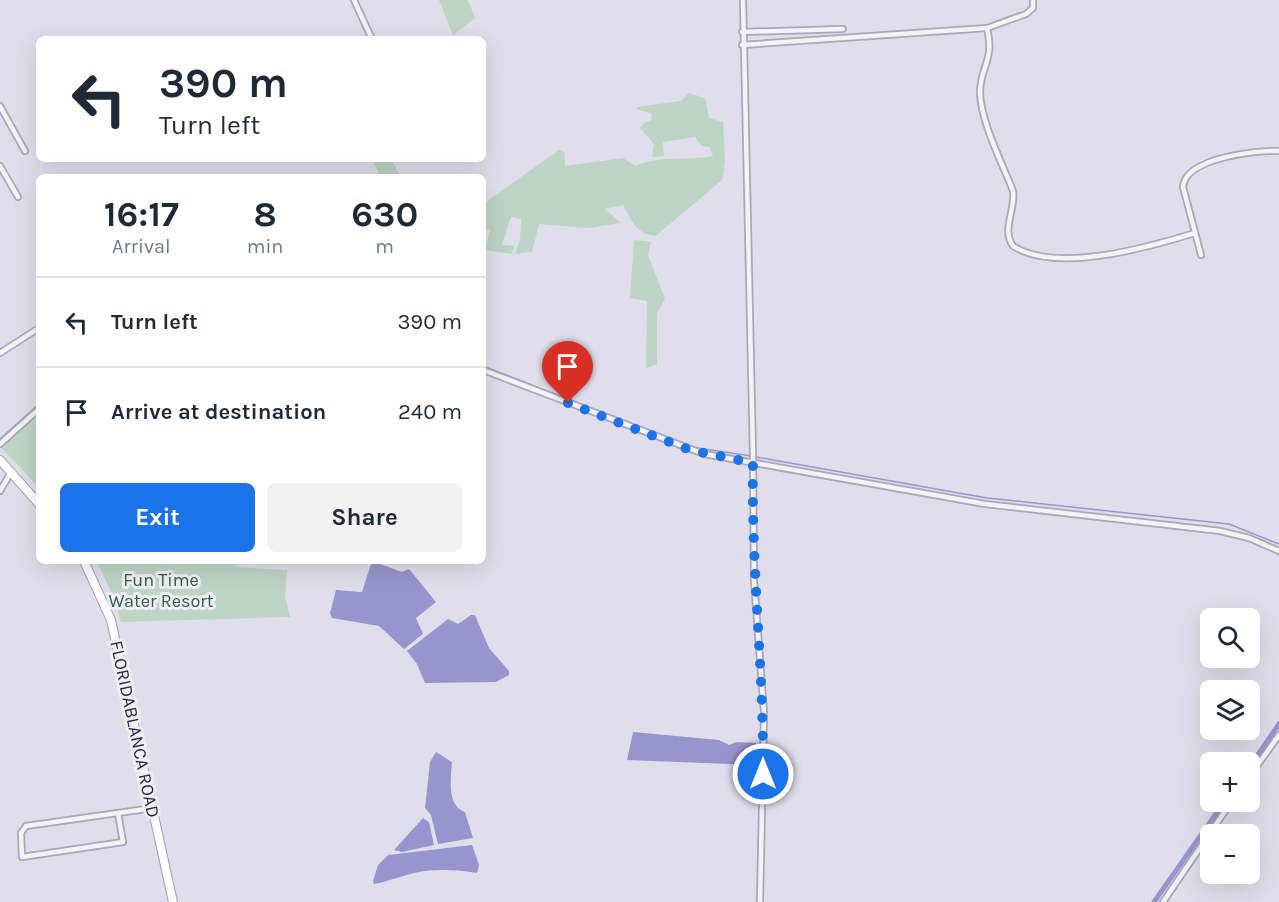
<!DOCTYPE html>
<html lang="en">
<head>
<meta charset="utf-8">
<style>
	:root { --surface:#fff; --page:#f2f2f3; --text:#1f2937; --muted:#747a83; --line:#e0e1e3; --accent:#1a73e8 }
	body { margin:0; font-family:Karla,sans-serif; background:var(--page); color:var(--text); height:100vh; display:flex; flex-direction:column; font-size:22px; white-space:nowrap }
	* { box-sizing:border-box; margin:0 }
	p { font-size:20px; color:var(--muted) }
	.icon { flex:none; width:33px; height:33px; fill:none; stroke:currentColor; stroke-width:2; stroke-linecap:round; stroke-linejoin:round }
	.map { position:relative; flex:1; overflow:hidden }
	.details { position:absolute; left:36px; top:174px; width:450px; height:390px; display:flex; flex-direction:column; background:var(--surface); border-radius:9px; box-shadow:0 6px 24px #0002 }
	.details>* { flex:none }
	.banner { position:absolute; left:36px; top:36px; width:450px; height:126px; border-radius:9px; box-shadow:0 6px 24px #0002; background:#fff; color:var(--text); overflow:hidden }
	.fabs { position:absolute; left:1200px; top:608px; display:grid; gap:12px }
	.fabs a { display:grid; place-items:center; width:60px; height:60px; border-radius:9px; background:var(--surface); box-shadow:0 6px 24px #0002; font-size:30px }
	.pin { position:absolute; display:grid; place-items:center; width:51px; height:51px; color:#fff; margin:-62px -26px; border-radius:50% 50% 50% 0; rotate:-45deg; box-shadow:0 0 6px #0007 }
	.pin .icon { rotate:45deg }
	.me { position:absolute; width:66px; margin:-33px; rotate:0deg; stroke-linejoin:round; filter:drop-shadow(0 0 4px #0008) }
	.turn { display:flex; align-items:center; gap:21px; height:126px; padding:0 24px; font-size:27px }
	.turn .icon { width:78px; height:78px; stroke-width:2.5 }
	.turn b { display:block; font-size:42px; line-height:51px }
	.eta { display:flex; justify-content:space-evenly; align-items:center; height:102px; text-align:center }
	.eta b { font-size:36px; font-weight:700; line-height:42px }
	.button { display:flex; gap:12px; margin-top:auto; padding:12px 24px }
	.button a { flex:1; height:69px; border-radius:9px; background:var(--accent); color:#fff; font-size:24px; font-weight:700; line-height:69px; text-align:center }
	.button a+a { background:var(--page); color:var(--text) }
	ul { padding:0; list-style:none }
	li { display:flex; align-items:center; gap:18px; height:90px; padding:0 24px; border-top:2px solid var(--line) }
	li div { flex:1 }
	li b { display:block; font-size:22px }
	li em { font-style:normal }
	.map>svg:first-child { display:block }
</style>
</head>
<body>
<div class="map">
<svg width="1279" height="902" viewBox="0 0 1279 902">
	<rect width="100%" height="100%" fill="#e0deea"/>
	<g fill="#bed4c5">
		<path d="M 439,0 L 468,0 L 475,18 L 453,35 Z"/>
		<path d="M 689,93 L 705,98 L 709,118 L 723,122 L 725,161 L 723,179 L 656,236 C 636,234 632,221 623,205 L 605,209 L 621,223 L 589,228 L 539,224 L 532,252 L 515,254 L 520,239 L 521,219 L 511,217 L 502,245 L 514,246 L 512,254 L 485,250 L 490,229 L 483,232 L 483,204 L 559,150 L 565,153 L 565,166 L 623,158 L 635,166 C 659,155 687,161 713,156 L 710,147 L 702,146 L 695,137 L 663,142 L 664,156 L 652,157 L 654,144 L 640,128 L 644,123 L 651,120 L 652,114 L 636,109 L 637,107 L 681,101 Z"/>
		<path d="M 391,159 L 401,177 L 381,177 L 372,160 Z"/>
		<path d="M 634,240 L 651,242 L 648,255 L 665,299 L 657,313 L 657,364 L 646,368 L 647,301 L 630,298 Z"/>
		<path d="M 39,411 L 39,488 L 0,446 Z"/>
		<path d="M 97,561 L 236,561 L 236,567 L 287,570 L 285,597 L 290,617 L 121,622 L 113,596 Z"/>
	</g>
	<g fill="#9895ce">
		<path d="M 372,561 L 402,572 L 409,569 L 436,602 L 416,618 L 423,634 L 404,649 L 379,626 L 332,618 L 330,613 L 336,590 L 362,592 Z"/>
		<path d="M 471,615 L 475,615 L 489,648 L 509,671 L 509,675 L 496,682 L 425,683 L 417,664 L 407,651 L 448,619 L 458,624 Z"/>
		<path d="M 633,732 L 719,740 L 729,745 L 736,742 L 756,743 L 756,765 L 627,760 Z"/>
		<path d="M 436,752 L 452,762 C 451,778 446,805 465,812 L 473,838 L 438,844 L 431,815 L 425,808 L 430,762 Z"/>
		<path d="M 423,818 L 429,822 L 434,845 L 402,852 L 394,850 Z"/>
		<path d="M 472,845 L 479,865 L 477,873 C 460,870 442,869 425,871 C 408,873 391,881 374,884 L 373,881 L 378,865 L 388,855 Z"/>
	</g>
	<g fill="none" stroke-linecap="round" stroke-linejoin="round">
		<g stroke="#9895ce" stroke-width="1.5">
			<path d="M 483,366 L 672,440"/>
			<path d="M 0,439 L 39,404"/>
			<path d="M 691,447 L 751,456"/>
			<path d="M 756,457 L 987,498 L 1229,524 L 1279,544"/>
		</g>
		<g stroke="#9895ce" stroke-width="5">
			<path d="M 1250,766 L 1279,724"/>
			<path d="M 1154,902 L 1225,801"/>
		</g>
		<g stroke="#a9a7b8" stroke-width="8">
			<g id="street">
				<path d="M 354,0 L 372,39"/>
				<path d="M 743,0 L 753,455 L 754,580 L 764,713 L 760,902"/>
				<path d="M 987,28 C 995,61 980,66 980,93 C 981,122 1002,163 1013,191 C 1016,209 1001,230 1013,246 C 1057,274 1149,247 1195,233"/>
				<path d="M 742,32 L 843,29"/>
				<path d="M 742,45 L 987,28 L 1026,14 L 1033,8 L 1033,0"/>
				<path d="M 0,106 L 25,151"/>
				<path d="M 0,166 L 18,197"/>
				<path d="M 1201,255 L 1183,187 C 1185,158 1256,150 1279,151"/>
				<path d="M 0,353 L 39,328"/>
				<path d="M 483,370 L 704,454 L 985,504 L 1220,531 L 1249,538 L 1279,551"/>
				<path d="M 0,444 L 39,409"/>
				<path d="M 0,491 L 11,472"/>
				<path d="M 1250,776 L 1279,735"/>
				<path d="M 118,813 L 123,842 L 22,857 L 21,833 L 26,826 L 153,808"/>
				<path d="M 1163,902 L 1232,801"/>
			</g>
		</g>
		<g stroke="#a09cb7" stroke-width="10">
			<g id="primary">
				<path d="M 0,460 L 39,504"/>
				<path d="M 84,561 L 111,620 L 173,902"/>
			</g>
		</g>
		<use href="#street" stroke="#f3f2f7" stroke-width="4.5"/>
		<use href="#primary" stroke="#fff" stroke-width="8"/>
	</g>
	<g fill="none" stroke-linecap="round" stroke-linejoin="round">
		<path stroke="#1a73e8" stroke-width="10" stroke-dasharray="0 18" d="M 568,403 L 690,450 L 753,463 C 751,567 764,670 763,774"/>
	</g>
	<g text-anchor="middle" stroke-width="6" stroke-linejoin="round" paint-order="stroke">
		<g font-size="18" fill="#316041" stroke="#efeef7">
			<text x="161" y="586">Fun Time<tspan x="161" dy="21">Water Resort</tspan></text>
		</g>
		<g font-size="18" fill="#2a2642" stroke="#efeef7">
			<text transform="translate(135 729) rotate(78)" y="6">FLORIDABLANCA ROAD</text>
		</g>
	</g>
</svg>
<div class="fabs">
<a><svg class="icon" aria-label="search" viewBox="0 0 24 24"><circle cx="10" cy="10" r="6"/><path d="M15 15l6 6"/></svg></a>
<a><svg class="icon" aria-label="layers" viewBox="0 0 24 24"><path d="M12 4l9 5-9 5-9-5zM3 14l9 5 9-5"/></svg></a>
<a>+</a>
<a>−</a>
</div>
<div class="pin" style="left:568px;top:403px;background:#d93025"><svg class="icon" aria-label="arrive" viewBox="0 0 24 24"><path d="M6 21V4h12l-3 4 3 4H6"/></svg></div>
<svg class="me" style="left:763px;top:774px" viewBox="-20 -20 40 40"><circle r="17" fill="#1a73e8" stroke="#fff" stroke-width="3"/><path d="M0-11L8 9 0 5-8 9z" fill="#fff"/></svg>
<div class="banner">
<div class="turn"><svg class="icon" aria-label="left" viewBox="0 0 24 24"><path d="M17 20v-9H6M10 6l-5 5 5 5"/></svg><div><b>390 m</b>Turn left</div></div>
</div>
<section class="details">
<div class="eta">
<div><b>16:17</b><p>Arrival</p></div>
<div><b>8</b><p>min</p></div>
<div><b>630</b><p>m</p></div>
</div>
<ul>
<li><svg class="icon" aria-label="left" viewBox="0 0 24 24"><path d="M17 20v-9H6M10 6l-5 5 5 5"/></svg><div><b>Turn left</b></div><em>390 m</em></li>
<li><svg class="icon" aria-label="arrive" viewBox="0 0 24 24"><path d="M6 21V4h12l-3 4 3 4H6"/></svg><div><b>Arrive at destination</b></div><em>240 m</em></li>
</ul>
<div class="button"><a>Exit</a><a>Share</a></div>
</section>
</div>
</body>
</html>
